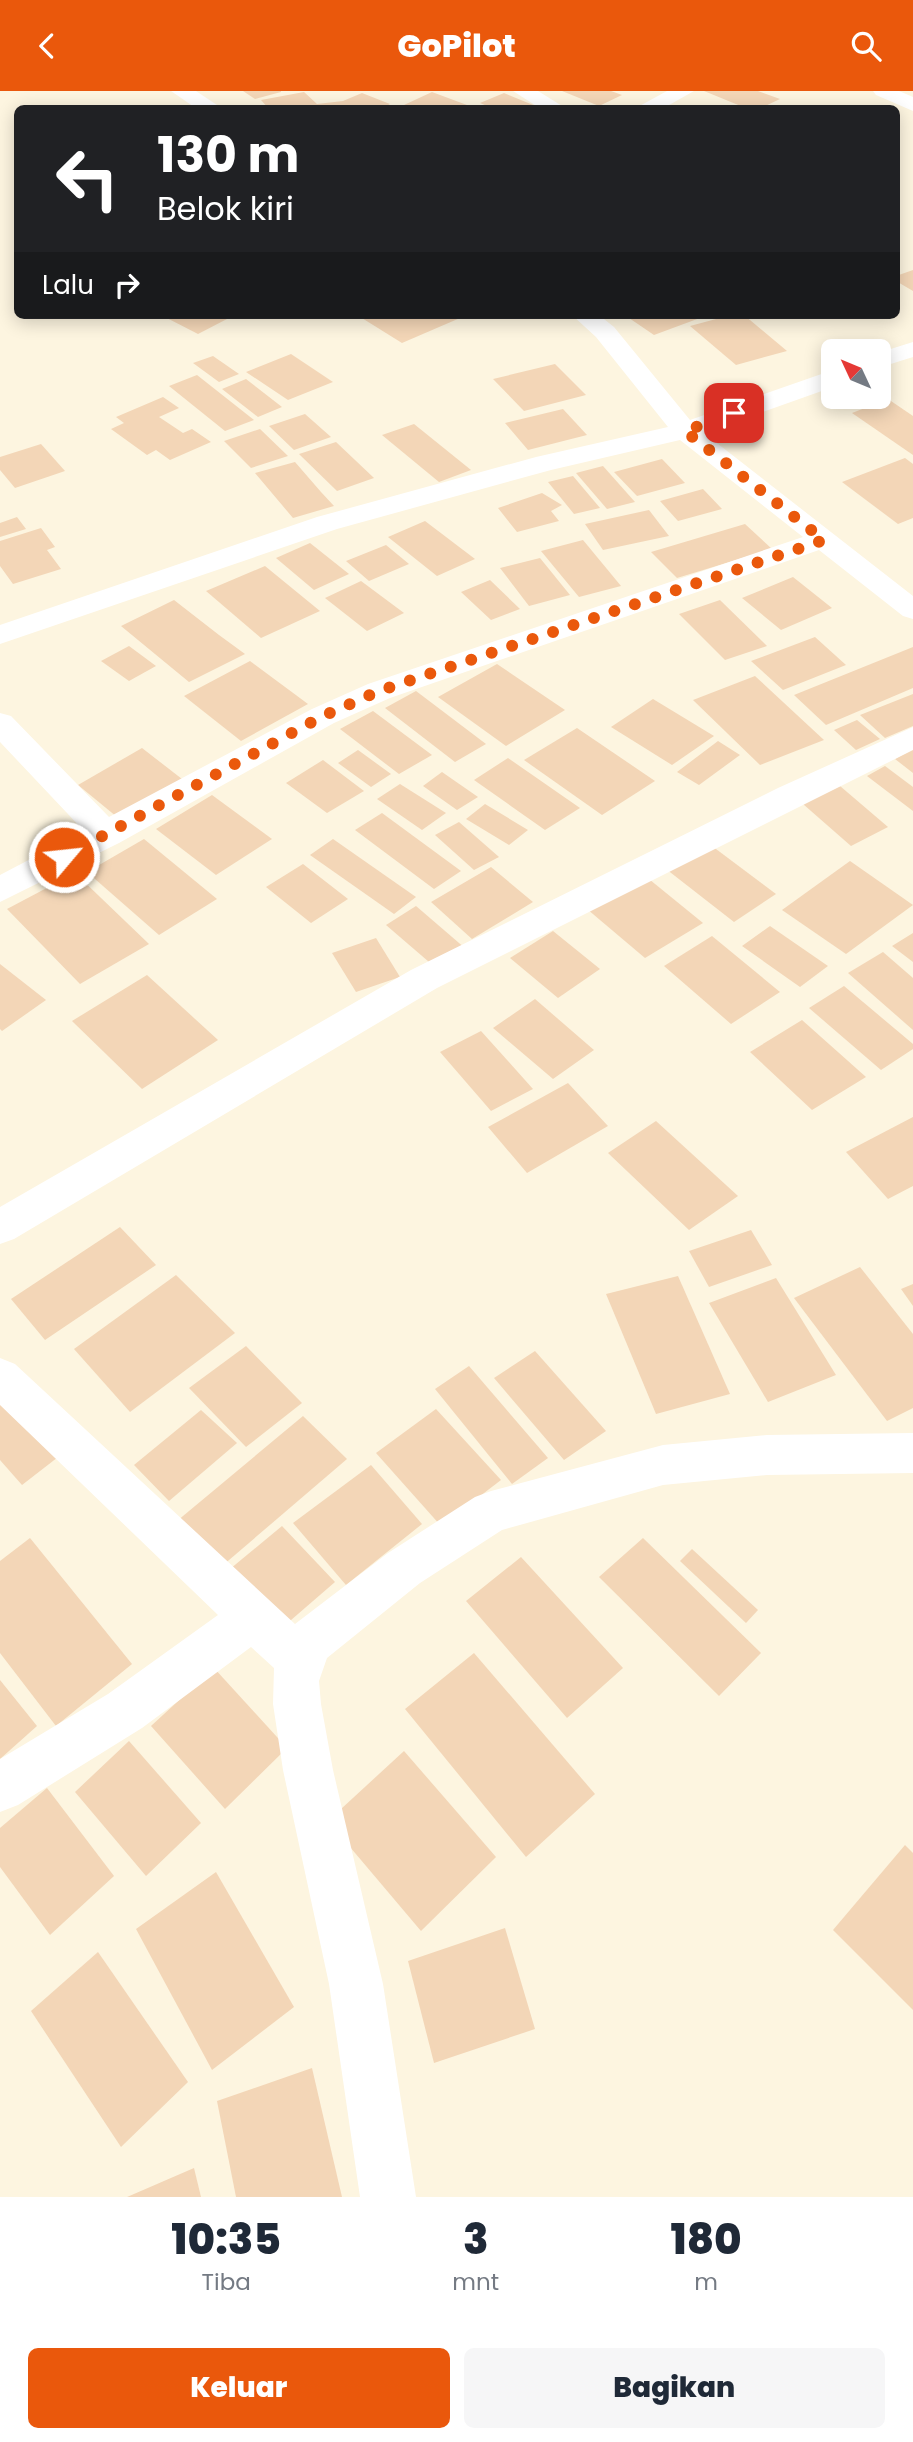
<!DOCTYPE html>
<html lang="id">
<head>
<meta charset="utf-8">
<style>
	:root { --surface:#fff; --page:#f6f6f7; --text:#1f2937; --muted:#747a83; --accent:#ea580c }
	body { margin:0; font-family:Poppins,sans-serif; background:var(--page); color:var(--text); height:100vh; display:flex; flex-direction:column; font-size:26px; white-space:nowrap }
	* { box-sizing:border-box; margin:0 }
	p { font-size:23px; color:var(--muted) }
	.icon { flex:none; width:38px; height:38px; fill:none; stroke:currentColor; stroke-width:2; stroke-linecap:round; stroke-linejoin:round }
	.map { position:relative; height:2106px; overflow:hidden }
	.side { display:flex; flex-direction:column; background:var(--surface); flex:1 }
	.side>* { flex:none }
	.guide { position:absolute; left:14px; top:14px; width:886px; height:214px; border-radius:10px; box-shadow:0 4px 18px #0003; background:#202124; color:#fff; overflow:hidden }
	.needle { width:46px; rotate:314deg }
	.buttons { position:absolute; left:821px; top:248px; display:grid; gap:14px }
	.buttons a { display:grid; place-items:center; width:70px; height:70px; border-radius:10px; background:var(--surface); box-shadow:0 4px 18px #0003; font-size:35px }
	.pin { position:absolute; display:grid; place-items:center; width:60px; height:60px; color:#fff; margin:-30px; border-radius:14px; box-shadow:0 4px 10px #0006 }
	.me { position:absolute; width:77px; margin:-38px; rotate:62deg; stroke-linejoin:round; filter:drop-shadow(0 0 5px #0008) }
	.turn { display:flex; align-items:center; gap:24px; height:147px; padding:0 28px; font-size:32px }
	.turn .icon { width:91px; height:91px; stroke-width:2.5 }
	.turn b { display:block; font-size:49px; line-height:60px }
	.then { display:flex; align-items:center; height:66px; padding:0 28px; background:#0003; gap:14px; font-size:26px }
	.eta { display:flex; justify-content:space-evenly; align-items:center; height:119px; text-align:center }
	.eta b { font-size:42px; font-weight:800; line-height:49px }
	.cta { display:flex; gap:14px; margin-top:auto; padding:14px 28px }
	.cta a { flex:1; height:80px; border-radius:10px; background:var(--accent); color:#fff; font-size:28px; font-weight:800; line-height:80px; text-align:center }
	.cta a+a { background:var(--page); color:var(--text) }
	header { display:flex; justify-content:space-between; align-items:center; height:91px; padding:0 28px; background:var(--accent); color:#fff; font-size:32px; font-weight:800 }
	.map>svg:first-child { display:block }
</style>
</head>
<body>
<header><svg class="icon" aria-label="back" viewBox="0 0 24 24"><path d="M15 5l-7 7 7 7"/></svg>GoPilot<svg class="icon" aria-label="search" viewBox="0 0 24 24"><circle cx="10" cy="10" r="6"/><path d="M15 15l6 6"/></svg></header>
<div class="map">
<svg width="913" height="2106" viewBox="0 0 913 2106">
	<rect width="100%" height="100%" fill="#fdf5e0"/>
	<g fill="#f3d6b7">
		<path d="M 243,0 L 281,0 L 281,1 L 255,8 Z"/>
		<path d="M 562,0 L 611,0 L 622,4 L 599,15 Z"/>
		<path d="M 704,0 L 758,0 L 780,8 L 759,18 L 748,18 Z"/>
		<path d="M 304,1 L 317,13 L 343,10 L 362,2 L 390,13 L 381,18 L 269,18 L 261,9 Z"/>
		<path d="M 432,1 L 475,17 L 474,18 L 413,18 L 404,14 Z"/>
		<path d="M 504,2 L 543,18 L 494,18 L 480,12 Z"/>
		<path d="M 913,179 L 913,200 L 896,190 L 896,185 Z"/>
		<path d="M 161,224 L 219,224 L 227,228 L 198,243 Z"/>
		<path d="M 357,224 L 467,224 L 402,252 Z"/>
		<path d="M 638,224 L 708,224 L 654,244 L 629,227 Z"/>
		<path d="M 731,224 L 744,224 L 787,260 L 736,274 L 690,235 Z"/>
		<path d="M 291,263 L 333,291 L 288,309 L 246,281 Z"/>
		<path d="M 213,265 L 239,283 L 219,291 L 193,272 Z"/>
		<path d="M 555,273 L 586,304 L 524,320 L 493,288 Z"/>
		<path d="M 197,284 L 254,329 L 225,340 L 169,295 Z"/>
		<path d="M 246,288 L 282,316 L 258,326 L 222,298 Z"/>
		<path d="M 163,306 L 179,317 L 159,326 L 183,342 L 192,338 L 211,351 L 170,369 L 156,359 L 147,364 L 111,338 L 124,332 L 116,326 Z"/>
		<path d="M 888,308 L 913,325 L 913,364 L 852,322 Z"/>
		<path d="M 563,318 L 587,344 L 528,359 L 505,332 Z"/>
		<path d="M 305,323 L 331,346 L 294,359 L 269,335 Z"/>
		<path d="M 414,333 L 471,379 L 439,391 L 382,344 Z"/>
		<path d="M 260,338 L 288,365 L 251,377 L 224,350 Z"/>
		<path d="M 336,351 L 374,387 L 337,400 L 299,363 Z"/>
		<path d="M 41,353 L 65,380 L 15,397 L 0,379 L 0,366 Z"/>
		<path d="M 905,367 L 913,373 L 913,427 L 898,433 L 842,391 Z"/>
		<path d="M 662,368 L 685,392 L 637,405 L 614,381 Z"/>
		<path d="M 295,371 L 321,401 L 334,415 L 293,427 L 255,382 Z"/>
		<path d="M 603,375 L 635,411 L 607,418 L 576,382 Z"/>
		<path d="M 573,385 L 600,417 L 574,423 L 548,391 Z"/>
		<path d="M 703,398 L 722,418 L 678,430 L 660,410 Z"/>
		<path d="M 542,402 L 562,414 L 551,420 L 559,430 L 517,441 L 498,417 Z"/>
		<path d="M 649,419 L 669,445 L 603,459 L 585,433 Z"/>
		<path d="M 17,426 L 26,438 L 0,446 L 0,432 Z"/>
		<path d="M 425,430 L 475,468 L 437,485 L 388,446 Z"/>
		<path d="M 745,433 L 772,458 L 677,487 L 651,461 Z"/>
		<path d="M 41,437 L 55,456 L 47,459 L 61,478 L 13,493 L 0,475 L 0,450 Z"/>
		<path d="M 583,449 L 621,495 L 579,506 L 541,460 Z"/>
		<path d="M 310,452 L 349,483 L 314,499 L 276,467 Z"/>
		<path d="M 386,454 L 409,473 L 369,490 L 346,470 Z"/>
		<path d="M 540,467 L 570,504 L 529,515 L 500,477 Z"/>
		<path d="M 265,475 L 320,520 L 261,547 L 206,500 Z"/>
		<path d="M 793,486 L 832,517 L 781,539 L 742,507 Z"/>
		<path d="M 490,489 L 520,518 L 491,529 L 461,501 Z"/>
		<path d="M 361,490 L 404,522 L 367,540 L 325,507 Z"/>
		<path d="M 174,509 L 219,544 L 245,563 L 189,591 L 121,535 Z"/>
		<path d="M 720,509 L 767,555 L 725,569 L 679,523 Z"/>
		<path d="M 815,546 L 846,574 L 783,599 L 751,570 Z"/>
		<path d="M 129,555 L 156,575 L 129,590 L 101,570 Z"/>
		<path d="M 913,556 L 913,597 L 826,634 L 794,604 Z"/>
		<path d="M 250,570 L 308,613 L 241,650 L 184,605 Z"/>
		<path d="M 497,573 L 565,619 L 506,655 L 438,606 Z"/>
		<path d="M 755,585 L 824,649 L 760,674 L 693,609 Z"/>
		<path d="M 416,600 L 486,653 L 455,671 L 385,617 Z"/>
		<path d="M 913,603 L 913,635 L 885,647 L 860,624 Z"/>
		<path d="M 653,608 L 714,645 L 672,674 L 611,636 Z"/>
		<path d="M 373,620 L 432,664 L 399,683 L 340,638 Z"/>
		<path d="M 857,629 L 880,648 L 856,659 L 834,639 Z"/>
		<path d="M 577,637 L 655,690 L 602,724 L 524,669 Z"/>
		<path d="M 718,650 L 740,664 L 699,694 L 677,681 Z"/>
		<path d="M 142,657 L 182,688 L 117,726 L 78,694 Z"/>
		<path d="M 913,658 L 913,682 L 895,668 Z"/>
		<path d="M 358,659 L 391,683 L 371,696 L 338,672 Z"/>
		<path d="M 508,667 L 580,717 L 545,739 L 474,689 Z"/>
		<path d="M 323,669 L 364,700 L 327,722 L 286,692 Z"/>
		<path d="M 885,675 L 913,696 L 913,720 L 867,685 Z"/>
		<path d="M 442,681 L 478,706 L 457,719 L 423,695 Z"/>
		<path d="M 400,693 L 446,722 L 422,739 L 377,708 Z"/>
		<path d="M 840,695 L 888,736 L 851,755 L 803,713 Z"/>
		<path d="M 212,704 L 272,748 L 216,784 L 156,738 Z"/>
		<path d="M 485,713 L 528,739 L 509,754 L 466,728 Z"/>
		<path d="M 382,722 L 461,780 L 434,798 L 355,739 Z"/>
		<path d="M 459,731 L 499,766 L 474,779 L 435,744 Z"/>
		<path d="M 144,748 L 217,808 L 159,844 L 87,781 Z"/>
		<path d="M 333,748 L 416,806 L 394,823 L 310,764 Z"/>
		<path d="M 708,752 L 776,803 L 734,831 L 666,778 Z"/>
		<path d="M 850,770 L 913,814 L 846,863 L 782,819 Z"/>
		<path d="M 303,773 L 348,808 L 311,832 L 266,796 Z"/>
		<path d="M 491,776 L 533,811 L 472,848 L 431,811 Z"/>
		<path d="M 75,782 L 149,853 L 80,893 L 7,818 Z"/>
		<path d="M 644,784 L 703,832 L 645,867 L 587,818 Z"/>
		<path d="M 416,815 L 466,858 L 436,877 L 386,834 Z"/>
		<path d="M 770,835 L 828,875 L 800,896 L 742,855 Z"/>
		<path d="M 553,840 L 600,878 L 558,907 L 510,867 Z"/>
		<path d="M 913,842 L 913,871 L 892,855 Z"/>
		<path d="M 712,845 L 780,901 L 731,933 L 664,875 Z"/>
		<path d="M 376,847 L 400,886 L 356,901 L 332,862 Z"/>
		<path d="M 883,861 L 913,887 L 913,939 L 848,882 Z"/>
		<path d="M 0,873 L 46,909 L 2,940 L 0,938 Z"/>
		<path d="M 147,884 L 218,949 L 142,998 L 72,930 Z"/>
		<path d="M 844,895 L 913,953 L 913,958 L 881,979 L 809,917 Z"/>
		<path d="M 535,908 L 594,959 L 553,988 L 493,937 Z"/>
		<path d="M 802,929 L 866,986 L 812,1019 L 750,961 Z"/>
		<path d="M 481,940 L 533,998 L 491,1020 L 440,961 Z"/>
		<path d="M 568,992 L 608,1035 L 527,1082 L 488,1036 Z"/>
		<path d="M 913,1026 L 913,1095 L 888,1108 L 846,1061 Z"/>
		<path d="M 656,1030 L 738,1105 L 689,1139 L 608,1062 Z"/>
		<path d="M 120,1136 L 156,1174 L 45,1249 L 11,1208 Z"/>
		<path d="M 751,1139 L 772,1174 L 709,1196 L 689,1160 Z"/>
		<path d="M 860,1176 L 913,1243 L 913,1317 L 887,1330 L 794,1207 Z"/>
		<path d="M 176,1184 L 235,1242 L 130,1321 L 74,1258 Z"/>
		<path d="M 678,1185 L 730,1303 L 656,1323 L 606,1203 Z"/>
		<path d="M 776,1187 L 836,1284 L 768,1311 L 709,1212 Z"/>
		<path d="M 913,1193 L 913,1215 L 901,1198 Z"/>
		<path d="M 246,1255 L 302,1312 L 246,1356 L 189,1297 Z"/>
		<path d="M 535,1260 L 606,1340 L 564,1369 L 494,1287 Z"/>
		<path d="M 469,1275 L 548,1367 L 512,1393 L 435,1298 Z"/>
		<path d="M 0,1297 L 62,1363 L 22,1394 L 0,1369 Z"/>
		<path d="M 436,1318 L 501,1389 L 441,1435 L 376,1362 Z"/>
		<path d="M 201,1319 L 237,1352 L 169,1410 L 134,1374 Z"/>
		<path d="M 303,1325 L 347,1368 L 215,1481 L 171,1435 Z"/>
		<path d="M 371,1374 L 422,1433 L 346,1494 L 293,1432 Z"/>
		<path d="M 282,1435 L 335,1491 L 283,1536 L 230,1478 Z"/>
		<path d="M 30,1447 L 132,1573 L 56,1635 L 0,1562 L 0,1470 Z"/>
		<path d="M 643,1447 L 761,1562 L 719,1605 L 599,1486 Z"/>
		<path d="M 692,1458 L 758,1519 L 746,1532 L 680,1470 Z"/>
		<path d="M 521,1466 L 623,1577 L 567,1627 L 466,1510 Z"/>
		<path d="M 474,1562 L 595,1703 L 526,1766 L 405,1618 Z"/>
		<path d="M 214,1577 L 287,1657 L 225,1718 L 151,1635 Z"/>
		<path d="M 0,1589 L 37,1635 L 0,1668 Z"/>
		<path d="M 129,1650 L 201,1732 L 146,1785 L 75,1701 Z"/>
		<path d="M 404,1660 L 496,1766 L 421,1840 L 328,1730 Z"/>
		<path d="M 47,1697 L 114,1785 L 50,1844 L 0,1776 L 0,1737 Z"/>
		<path d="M 905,1754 L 913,1762 L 913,1919 L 833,1839 Z"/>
		<path d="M 216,1781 L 294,1916 L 212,1979 L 136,1838 Z"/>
		<path d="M 505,1837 L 535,1938 L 434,1972 L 408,1870 Z"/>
		<path d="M 98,1861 L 188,1991 L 121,2056 L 31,1920 Z"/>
		<path d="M 312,1977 L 342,2106 L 236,2106 L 217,2010 Z"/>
		<path d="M 194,2077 L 201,2106 L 127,2106 Z"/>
	</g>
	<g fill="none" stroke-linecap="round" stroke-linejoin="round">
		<g fill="#fff" fill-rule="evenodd">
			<path d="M 171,0 L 196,0 L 223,18 L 197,18 Z"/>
			<path d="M 513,0 L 538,0 L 567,18 L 541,18 Z"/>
			<path d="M 667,0 L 694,0 L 662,18 L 634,18 Z"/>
			<path d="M 873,0 L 899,0 L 913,6 L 913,20 L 876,4 Z"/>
			<path d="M 572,224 L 599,224 L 614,236 L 690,329 L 833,279 L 833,296 L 704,342 L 913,505 L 913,528 L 903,525 L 819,459 L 390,607 L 334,632 L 119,752 L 0,811 L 0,784 L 84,740 L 0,651 L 0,622 L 11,625 L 109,726 L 312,618 L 368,593 L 803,446 L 680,349 L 551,379 L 337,438 L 0,553 L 0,534 L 317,426 L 536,366 L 668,336 L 596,246 Z"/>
			<path d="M 913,251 L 913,266 L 878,277 L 878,262 Z"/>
			<path d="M 913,636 L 913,659 L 437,897 L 14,1148 L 0,1153 L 0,1116 L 411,879 L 778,697 Z"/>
			<path d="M 0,1267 L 15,1273 L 295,1533 L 388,1462 L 475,1406 L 491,1400 L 663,1354 L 767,1344 L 913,1342 L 913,1382 L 767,1384 L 663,1394 L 502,1439 L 420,1492 L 327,1567 L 319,1590 L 321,1613 L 333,1679 L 383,1893 L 416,2106 L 360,2106 L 329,1893 L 283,1679 L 273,1613 L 274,1577 L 251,1556 L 142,1637 L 18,1714 L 0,1721 L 0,1668 L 108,1603 L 218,1524 L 0,1314 Z"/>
		</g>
	</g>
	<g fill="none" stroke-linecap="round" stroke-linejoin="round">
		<path stroke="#ea580c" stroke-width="12" stroke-dasharray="0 21.6" d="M 64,766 L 323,625 L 379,600 L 824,449 L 685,340 L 734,322"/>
	</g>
</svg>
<div class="buttons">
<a><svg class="needle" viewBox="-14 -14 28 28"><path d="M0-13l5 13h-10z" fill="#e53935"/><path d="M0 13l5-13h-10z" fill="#747a83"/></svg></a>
</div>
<div class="pin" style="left:734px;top:322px;background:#d93025"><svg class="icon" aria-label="arrive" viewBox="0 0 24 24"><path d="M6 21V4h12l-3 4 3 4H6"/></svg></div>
<svg class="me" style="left:64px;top:766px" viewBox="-20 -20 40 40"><circle r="17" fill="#ea580c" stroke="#fff" stroke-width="3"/><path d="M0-11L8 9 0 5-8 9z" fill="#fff"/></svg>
<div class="guide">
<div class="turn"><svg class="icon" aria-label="left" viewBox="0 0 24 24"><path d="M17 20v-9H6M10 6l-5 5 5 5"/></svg><div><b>130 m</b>Belok kiri</div></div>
<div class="then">Lalu<svg class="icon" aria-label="right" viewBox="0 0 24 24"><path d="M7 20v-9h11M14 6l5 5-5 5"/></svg></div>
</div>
</div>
<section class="side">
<div class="eta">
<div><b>10:35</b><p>Tiba</p></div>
<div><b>3</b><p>mnt</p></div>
<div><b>180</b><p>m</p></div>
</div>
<div class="cta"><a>Keluar</a><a>Bagikan</a></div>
</section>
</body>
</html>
